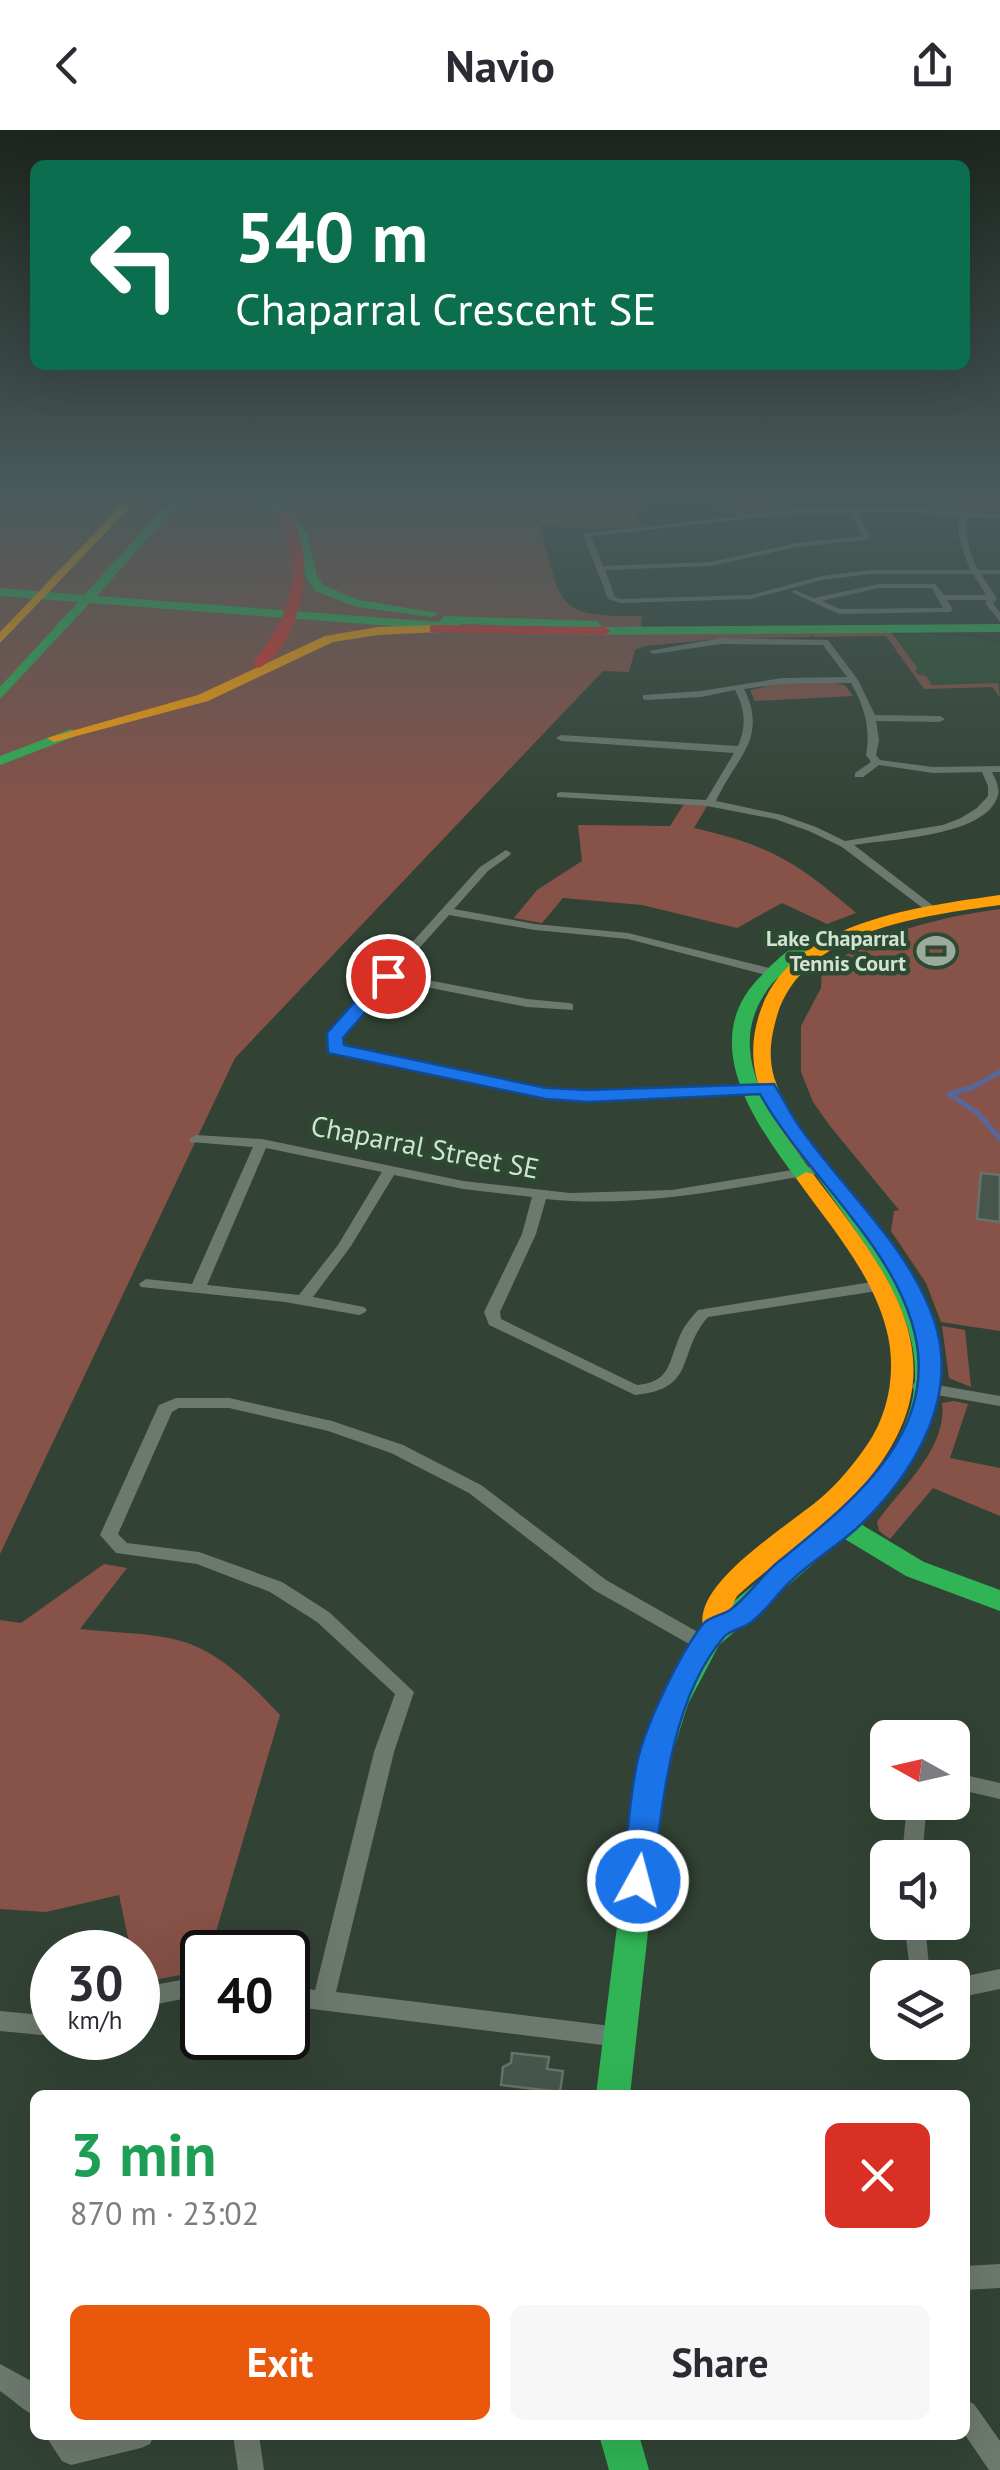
<!DOCTYPE html>
<html lang="en">
<head>
<meta charset="utf-8">
<style>
	:root { --surface:#fff; --page:#f7f7f7; --text:#2b2b33; --muted:#7c7c81; --accent:#ea580c }
	body { margin:0; font-family:"PT Sans",sans-serif; background:var(--page); color:var(--text); height:100vh; display:flex; flex-direction:column; font-size:38px; white-space:nowrap }
	* { box-sizing:border-box; margin:0 }
	p { font-size:32px; color:var(--muted) }
	.icon { flex:none; width:55px; height:55px; fill:none; stroke:currentColor; stroke-width:2; stroke-linecap:round; stroke-linejoin:round }
	.map { position:relative; flex:1; overflow:hidden }
	.details { position:absolute; left:30px; top:1960px; width:940px; height:350px; display:flex; flex-direction:column; background:var(--surface); border-radius:15px; box-shadow:0 10px 40px #0002 }
	.details>* { flex:none }
	.hud { position:absolute; left:30px; top:30px; width:940px; height:210px; border-radius:15px; box-shadow:0 10px 40px #0002; background:#0b6e4f; color:#fff; overflow:hidden }
	.needle { width:65px; rotate:278deg }
	.tools { position:absolute; left:870px; top:1590px; display:grid; gap:20px }
	.tools a { display:grid; place-items:center; width:100px; height:100px; border-radius:15px; background:var(--surface); box-shadow:0 10px 40px #0002; font-size:50px }
	.speed { position:absolute; left:30px; top:1800px; display:flex; gap:20px; font-size:50px; font-weight:700; text-align:center }
	.speed>* { display:grid; place-content:center; width:130px; height:130px; border-radius:50%; background:var(--surface); box-shadow:0 10px 40px #0002; line-height:1 }
	.speed small { font-size:25px; font-weight:400 }
	.speed .limit { border:5px solid #111; border-radius:15px; background:#fff; color:#111 }
	.pin { position:absolute; display:grid; place-items:center; width:85px; height:85px; color:#fff; margin:-42px; border:5px solid #fff; border-radius:50%; box-shadow:0 2px 10px #0007 }
	.me { position:absolute; width:110px; margin:-55px; rotate:7deg; stroke-linejoin:round; filter:drop-shadow(0 0 8px #0008) }
	.turn { display:flex; align-items:center; gap:35px; height:210px; padding:0 40px; font-size:45px }
	.turn .icon { width:130px; height:130px; stroke-width:2.5 }
	.turn b { display:block; font-size:70px; line-height:85px }
	.round { display:grid; place-items:center; flex:none; width:105px; height:105px; border-radius:15px; background:var(--page) }
	.headline { display:flex; align-items:center; justify-content:space-between; height:170px; padding:0 40px }
	h1 { font-size:60px; font-weight:800; line-height:75px; color:#1e9e55 }
	.primary-button { display:flex; gap:20px; margin-top:auto; padding:20px 40px }
	.primary-button a { flex:1; height:115px; border-radius:15px; background:var(--accent); color:#fff; font-size:40px; font-weight:800; line-height:115px; text-align:center }
	.primary-button a+a { background:var(--page); color:var(--text) }
	header { display:flex; justify-content:space-between; align-items:center; height:130px; padding:0 40px; background:var(--surface); font-size:45px; font-weight:800 }
	.map>svg:first-child { display:block }
</style>
</head>
<body>
<header><svg class="icon" aria-label="back" viewBox="0 0 24 24"><path d="M15 5l-7 7 7 7"/></svg>Navio<svg class="icon" aria-label="share" viewBox="0 0 24 24"><path d="M12 15V3M7 8l5-5 5 5M5 13v7h14v-7"/></svg></header>
<div class="map">
<svg width="1000" height="2340" viewBox="0 0 1000 2340">
	<rect width="100%" height="100%" fill="#324335"/>
	<path fill="#2e4f34" d="M 900,502 L 970,507 L 1000,515 L 1000,567 L 992,557 L 924,559 L 886,507 L 908,505 Z"/>
	<g fill="#875248">
		<path d="M 0,363 L 1000,363 L 1000,386 L 854,378 L 734,386 C 710,370 655,359 634,385 L 645,396 L 601,399 L 539,395 C 564,475 550,487 642,486 L 640,503 L 885,499 L 896,501 L 891,502 L 918,539 L 915,540 L 917,544 L 926,546 L 932,555 L 998,553 L 1000,567 L 992,557 L 924,559 L 886,506 L 814,507 L 810,501 L 812,507 L 718,509 L 645,516 L 635,520 L 629,542 L 603,541 L 235,928 L 0,1424 Z"/>
		<path d="M 834,553 L 845,555 L 853,566 L 755,571 L 750,560 L 778,554 Z"/>
		<path d="M 684,674 L 707,676 L 694,698 C 770,715 798,733 856,783 L 827,794 L 782,773 L 737,798 L 642,775 L 563,768 L 542,793 L 514,788 L 537,760 L 582,731 L 578,695 L 670,696 Z"/>
		<path d="M 1000,779 L 1000,1201 L 941,1192 L 926,1153 L 891,1101 L 894,1081 L 899,1080 L 830,996 L 813,972 L 801,942 L 801,896 L 821,858 L 822,839 C 878,803 934,788 1000,779 Z"/>
		<path d="M 942,1196 L 965,1200 L 971,1257 L 949,1248 Z"/>
		<path d="M 954,1271 L 968,1274 L 950,1328 L 1000,1338 L 1000,1386 L 933,1358 L 890,1409 L 879,1401 L 877,1392 C 900,1359 948,1318 942,1273 Z"/>
		<path d="M 104,1434 L 127,1438 L 80,1499 C 112,1503 150,1502 181,1511 C 220,1522 253,1556 280,1585 L 210,1822 L 202,1822 L 202,1841 L 138,1853 L 138,1822 L 131,1822 L 119,1765 L 46,1782 L 0,1779 L 0,1490 L 21,1493 Z"/>
	</g>
	<g fill="none" stroke-linecap="round" stroke-linejoin="round">
		<path stroke="#55689c" stroke-width="5" d="M 1000,942 L 971,958 L 949,964 L 978,983 L 1000,1009"/>
	</g>
	<g fill="#46564d" stroke="#64746a" stroke-width="2.5">
		<path d="M 981,1043 L 1000,1045 L 1000,1092 L 977,1089 Z"/>
		<path d="M 512,1923 L 549,1927 L 547,1939 L 563,1941 L 560,1962 L 501,1955 L 503,1937 L 511,1933 Z"/>
	</g>
	<g fill="none" stroke-linecap="round" stroke-linejoin="round">
		<g fill="#6d796f" fill-rule="evenodd">
			<path d="M 851,378 L 908,378 L 1000,385 L 1000,389 L 966,387 C 965,406 969,422 978,440 L 1000,440 L 1000,444 L 981,444 L 997,469 L 993,473 L 1000,483 L 1000,492 L 985,473 L 987,470 L 947,470 L 953,480 L 949,482 L 839,484 L 791,462 L 795,460 L 814,468 L 878,454 L 935,454 L 944,465 L 986,465 L 973,444 L 870,444 L 822,450 L 751,469 L 620,473 L 608,469 L 583,404 L 801,379 ZM 908,382 L 959,386 L 959,408 L 970,440 L 870,440 L 822,446 L 751,465 L 620,469 L 615,467 L 605,440 L 710,436 L 797,417 L 866,410 L 870,408 L 858,383 ZM 801,383 L 851,383 L 861,406 L 797,413 L 710,432 L 603,436 L 591,406 ZM 878,458 L 932,458 L 943,478 L 840,479 L 822,471 Z"/>
			<path d="M 721,508 L 828,510 L 858,550 L 875,585 L 940,586 L 945,589 L 940,592 L 876,591 L 879,610 L 876,625 L 880,630 L 933,637 L 1000,636 L 1000,642 L 992,642 C 995,649 1000,657 998,665 C 987,707 888,709 854,715 L 936,778 L 936,782 L 928,782 L 842,717 L 809,701 L 775,689 L 707,676 L 557,667 L 557,663 L 561,662 L 706,670 L 734,623 L 561,611 L 556,608 L 561,605 L 738,616 C 747,595 745,580 735,560 L 701,567 L 646,570 L 643,569 L 643,565 L 701,561 L 782,548 L 847,547 L 823,515 L 721,514 L 653,524 L 649,521 ZM 851,553 C 864,576 871,598 866,625 L 871,632 L 855,643 L 855,647 L 863,647 L 879,635 L 933,643 L 982,642 L 988,656 L 988,666 L 977,678 L 961,688 L 943,695 L 845,711 L 816,697 L 782,685 L 716,671 C 735,628 769,609 744,559 L 782,554 Z"/>
			<path d="M 506,720 L 511,723 L 510,725 L 488,741 L 454,779 L 535,794 L 628,803 L 789,843 L 791,846 L 785,850 L 628,809 L 535,800 L 449,785 L 396,844 L 527,869 L 569,873 L 573,874 L 573,880 L 527,877 L 391,850 L 338,910 L 340,916 L 560,961 L 758,954 L 764,958 L 763,961 L 560,969 L 331,922 L 326,910 L 335,898 L 480,737 Z"/>
			<path d="M 196,1005 L 262,1009 L 463,1051 L 570,1063 L 672,1060 L 822,1035 L 827,1036 L 829,1039 L 827,1042 L 822,1043 C 731,1058 639,1079 546,1069 L 536,1104 L 500,1182 L 501,1189 L 637,1255 C 670,1252 668,1234 679,1208 C 683,1197 690,1189 698,1180 L 890,1149 L 897,1154 L 890,1159 L 708,1187 C 676,1223 698,1259 635,1265 L 489,1195 L 484,1182 L 522,1104 L 532,1067 L 463,1059 L 394,1045 L 351,1116 L 313,1167 L 364,1177 L 367,1180 L 364,1183 L 359,1185 L 285,1172 L 141,1157 L 139,1154 L 146,1149 L 192,1154 L 253,1017 L 191,1012 L 189,1009 ZM 266,1018 L 382,1042 L 338,1115 L 299,1165 L 207,1155 Z"/>
			<path d="M 920,1252 L 1000,1266 L 1000,1276 L 914,1261 L 912,1257 L 914,1253 Z"/>
			<path d="M 176,1268 L 229,1268 L 332,1291 L 403,1315 L 481,1355 L 606,1450 L 710,1509 L 713,1514 L 710,1519 L 704,1521 L 698,1519 L 594,1460 L 469,1363 L 391,1323 L 328,1301 L 229,1278 L 179,1278 L 172,1282 L 118,1404 L 127,1413 L 199,1422 L 282,1452 L 329,1482 L 414,1562 L 394,1622 L 336,1862 L 619,1897 L 627,1900 L 630,1907 L 627,1914 L 619,1917 L 288,1876 L 288,1856 L 315,1860 L 374,1622 L 395,1564 L 317,1492 L 270,1462 L 197,1434 L 116,1423 L 100,1405 L 157,1279 L 159,1275 Z"/>
			<path d="M 952,1642 L 1000,1653 L 1000,1669 L 952,1658 Z"/>
			<path d="M 907,1672 L 927,1672 L 922,1728 L 902,1728 Z"/>
			<path d="M 904,1792 L 925,1792 L 929,1837 L 937,1841 L 940,1848 L 911,1848 Z"/>
			<path d="M 1000,1839 L 1000,1859 L 952,1869 L 952,1849 Z"/>
			<path d="M 202,1846 L 202,1865 L 138,1878 L 138,1858 Z"/>
			<path d="M 0,1881 L 52,1886 L 52,1906 L 0,1901 Z"/>
			<path d="M 1000,2134 L 1000,2158 L 965,2160 L 965,2136 Z"/>
			<path d="M 0,2234 L 35,2253 L 35,2286 C 24,2281 12,2269 0,2261 Z"/>
			<path d="M 965,2270 L 974,2274 L 1000,2311 L 1000,2340 L 989,2340 L 965,2305 Z"/>
			<path d="M 45,2305 L 74,2305 L 76,2308 L 87,2305 L 154,2305 L 150,2314 L 141,2318 L 71,2335 L 62,2331 Z"/>
			<path d="M 233,2305 L 259,2305 L 264,2340 L 238,2340 Z"/>
		</g>
		<g fill="#30b455" fill-rule="evenodd">
			<path d="M 177,363 L 188,363 L 97,466 L 439,492 L 444,486 L 597,491 L 602,497 L 1000,494 L 1000,502 L 584,505 L 578,501 L 580,498 L 462,494 L 461,500 L 457,501 L 90,473 L 0,569 L 0,557 L 78,472 L 0,466 L 0,458 L 84,465 Z"/>
			<path d="M 258,363 L 269,363 L 307,403 L 317,446 L 323,455 L 359,470 L 438,483 L 432,487 L 357,477 L 315,461 L 305,446 L 296,404 Z"/>
			<path d="M 71,599 L 78,603 L 76,606 L 0,635 L 0,626 Z"/>
			<path d="M 803,813 L 812,818 L 809,822 C 794,835 774,847 764,865 C 723,929 780,997 816,1048 L 806,1054 L 799,1052 C 756,995 695,911 761,846 C 772,834 788,818 803,813 Z"/>
			<path d="M 821,1032 L 828,1034 C 929,1161 1000,1260 859,1393 L 924,1432 L 1000,1460 L 1000,1481 L 906,1446 L 843,1408 L 719,1515 L 688,1574 L 671,1628 L 661,1684 L 630,1965 L 596,1965 L 631,1684 L 642,1628 L 659,1574 L 700,1500 L 823,1396 L 820,1390 L 824,1384 L 838,1383 C 979,1253 900,1163 811,1038 Z"/>
			<path d="M 599,2305 L 639,2305 L 649,2340 L 609,2340 Z"/>
		</g>
		<g fill="#ff9f0a" fill-rule="evenodd">
			<path d="M 0,363 L 18,363 L 0,368 Z"/>
			<path d="M 133,363 L 144,363 L 0,513 L 0,502 Z"/>
			<path d="M 435,495 L 440,496 L 440,502 L 378,505 L 333,512 L 208,571 L 54,612 L 47,608 L 198,565 L 325,506 L 378,497 Z"/>
			<path d="M 1000,765 L 1000,775 C 924,786 803,799 777,886 C 771,907 768,925 774,947 C 785,982 810,1009 831,1038 L 821,1044 L 814,1042 C 774,994 739,949 759,885 C 788,791 918,777 1000,765 Z"/>
			<path d="M 806,1042 L 813,1044 C 898,1155 968,1242 854,1366 C 820,1404 775,1431 737,1466 C 729,1479 733,1491 726,1504 L 716,1507 L 706,1504 C 681,1459 792,1394 822,1367 C 839,1352 854,1334 867,1315 C 890,1282 897,1237 886,1198 C 871,1141 829,1095 796,1048 Z"/>
		</g>
		<g fill="#e5322d" fill-rule="evenodd">
			<path d="M 282,380 C 324,411 302,515 259,538 L 252,534 C 292,484 305,444 276,383 Z"/>
			<path d="M 435,495 L 605,497 L 611,501 L 605,505 L 430,502 L 430,496 Z"/>
		</g>
	</g>
	<linearGradient id="sky" x2="0" y2="1"><stop stop-color="#1c251d"/><stop offset="0.53" stop-color="#495b5c"/><stop offset="1" stop-color="#495b5c" stop-opacity="0"/></linearGradient>
	<rect width="1000" height="690" fill="url(#sky)"/>
	<path fill="#1a73e8" stroke="#114b97" stroke-width="2.5" d="M 388,840 L 397,846 L 343,908 L 344,915 L 546,958 L 588,960 L 774,954 C 782,966 788,980 797,993 C 841,1058 908,1114 934,1190 C 961,1268 912,1347 857,1398 C 836,1417 812,1431 792,1450 C 777,1463 766,1482 750,1493 C 742,1499 730,1500 724,1507 C 671,1568 662,1675 653,1751 L 649,1760 L 638,1764 L 626,1760 L 622,1751 C 627,1713 629,1675 636,1638 C 643,1599 679,1525 703,1494 C 710,1486 721,1486 730,1480 C 748,1467 761,1446 778,1432 C 852,1372 947,1300 911,1190 C 885,1107 803,1041 760,964 L 588,972 L 546,969 L 328,923 L 327,903 L 381,842 Z"/>
	<defs>
		<g id="stadium-bare" transform="scale(3)"><path d="M0-5a6.5 5 0 1 0 0 10a6.5 5 0 1 0 0-10ZM-3.5-1.8h7v3.6h-7Z" fill="#9aab9c" stroke="#2c4931" stroke-width="2.5" paint-order="stroke"/></g>
	</defs>
	<g fill-rule="evenodd">
		<use href="#stadium-bare" x="936" y="821"/>
	</g>
	<g text-anchor="middle" stroke-width="9" stroke-linejoin="round" paint-order="stroke">
		<g font-size="22" font-weight="bold" fill="#d2e3d4" stroke="#2c4931" text-anchor="end">
			<text x="906" y="816">Lake Chaparral<tspan x="906" dy="25">Tennis Court</tspan></text>
		</g>
		<g font-size="28" fill="#d2e3d4" stroke="#2c4931">
			<text transform="translate(425 1017) rotate(11)" y="10">Chaparral Street SE</text>
		</g>
	</g>
</svg>
<div class="tools">
<a><svg class="needle" viewBox="-14 -14 28 28"><path d="M0-13l5 13h-10z" fill="#e53935"/><path d="M0 13l5-13h-10z" fill="#7c7c81"/></svg></a>
<a><svg class="icon" aria-label="sound" viewBox="0 0 24 24"><path d="M4 9h4l5-4v14l-5-4H4zM17 9q2 3 0 6"/></svg></a>
<a><svg class="icon" aria-label="layers" viewBox="0 0 24 24"><path d="M12 4l9 5-9 5-9-5zM3 14l9 5 9-5"/></svg></a>
</div>
<div class="speed"><div>30<small>km/h</small></div><div class="limit">40</div></div>
<div class="pin" style="left:388px;top:846px;background:#d93025"><svg class="icon" aria-label="arrive" viewBox="0 0 24 24"><path d="M6 21V4h12l-3 4 3 4H6"/></svg></div>
<svg class="me" style="left:638px;top:1751px" viewBox="-20 -20 40 40"><circle r="17" fill="#1a73e8" stroke="#fff" stroke-width="3"/><path d="M0-11L8 9 0 5-8 9z" fill="#fff"/></svg>
<div class="hud">
<div class="turn"><svg class="icon" aria-label="left" viewBox="0 0 24 24"><path d="M17 20v-9H6M10 6l-5 5 5 5"/></svg><div><b>540 m</b>Chaparral Crescent SE</div></div>
</div>
<section class="details">
<div class="headline"><div><h1>3 min</h1><p>870 m · 23:02</p></div><a class="round" style="background:#d93025;color:#fff"><svg class="icon" aria-label="close" viewBox="0 0 24 24"><path d="M6 6l12 12M18 6L6 18"/></svg></a></div>
<div class="primary-button"><a>Exit</a><a>Share</a></div>
</section>
</div>
</body>
</html>
